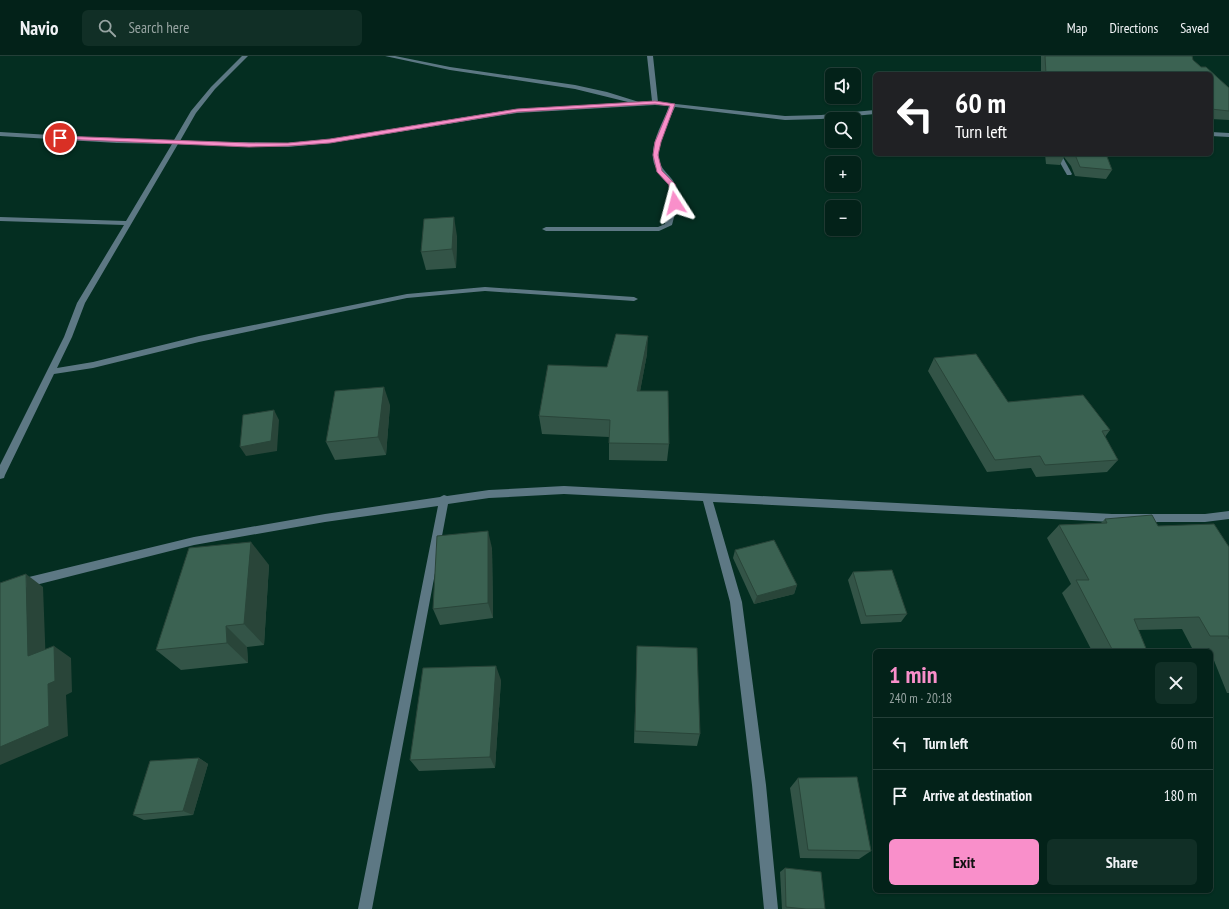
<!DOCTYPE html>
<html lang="en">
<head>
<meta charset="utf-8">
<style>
	:root { --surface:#032219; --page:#112f26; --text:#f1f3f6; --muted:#97a4a2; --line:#243f38; --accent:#f98fca }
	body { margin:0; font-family:"PT Sans Narrow",sans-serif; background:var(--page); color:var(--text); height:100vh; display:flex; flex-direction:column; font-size:15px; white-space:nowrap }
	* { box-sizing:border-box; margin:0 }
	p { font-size:13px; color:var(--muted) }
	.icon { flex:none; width:22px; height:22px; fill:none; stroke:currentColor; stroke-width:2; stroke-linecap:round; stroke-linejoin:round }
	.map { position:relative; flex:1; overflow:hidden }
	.sheet { position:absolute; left:873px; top:593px; width:340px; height:244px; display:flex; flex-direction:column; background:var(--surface); border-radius:6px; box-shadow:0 1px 3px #0004,0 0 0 1px var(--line) }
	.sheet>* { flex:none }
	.top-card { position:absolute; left:873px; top:16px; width:340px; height:84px; border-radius:6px; box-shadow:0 1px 3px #0004,0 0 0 1px var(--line); background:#202124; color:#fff; overflow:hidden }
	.controls { position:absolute; left:825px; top:12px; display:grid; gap:8px }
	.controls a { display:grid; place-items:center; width:36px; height:36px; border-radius:6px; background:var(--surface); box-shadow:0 1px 3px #0004,0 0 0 1px var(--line); font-size:20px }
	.pin { position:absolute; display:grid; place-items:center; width:34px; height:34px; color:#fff; margin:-17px; border:2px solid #fff; border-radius:50%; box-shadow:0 1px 4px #0007 }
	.me { position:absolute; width:44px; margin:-22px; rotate:351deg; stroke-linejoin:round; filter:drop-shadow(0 0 3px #0008) }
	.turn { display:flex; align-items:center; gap:14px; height:84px; padding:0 16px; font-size:18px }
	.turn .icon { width:52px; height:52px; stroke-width:2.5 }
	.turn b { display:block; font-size:28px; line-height:34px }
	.round { display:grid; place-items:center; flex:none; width:42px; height:42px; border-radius:6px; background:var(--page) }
	.head { display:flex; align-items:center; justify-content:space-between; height:68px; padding:0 16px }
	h1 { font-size:24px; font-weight:700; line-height:30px; color:var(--accent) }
	.action { display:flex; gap:8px; margin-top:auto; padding:8px 16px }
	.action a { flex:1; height:46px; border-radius:6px; background:var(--accent); color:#111; font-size:16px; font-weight:700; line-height:46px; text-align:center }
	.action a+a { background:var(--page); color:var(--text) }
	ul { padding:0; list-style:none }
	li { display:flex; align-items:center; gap:12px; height:52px; padding:0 16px; border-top:1px solid var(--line) }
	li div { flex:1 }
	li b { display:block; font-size:15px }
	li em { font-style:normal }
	header { display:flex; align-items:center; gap:24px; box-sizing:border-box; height:56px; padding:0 20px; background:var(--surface); border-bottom:1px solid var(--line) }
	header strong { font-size:19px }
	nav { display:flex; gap:22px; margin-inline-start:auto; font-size:14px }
	.search { width:280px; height:36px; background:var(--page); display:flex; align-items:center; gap:10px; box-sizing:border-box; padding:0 14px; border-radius:6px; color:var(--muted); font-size:15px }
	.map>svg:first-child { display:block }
</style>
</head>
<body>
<header>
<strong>Navio</strong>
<div class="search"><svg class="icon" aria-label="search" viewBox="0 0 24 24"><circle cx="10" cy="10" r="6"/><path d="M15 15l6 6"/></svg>Search here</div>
<nav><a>Map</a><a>Directions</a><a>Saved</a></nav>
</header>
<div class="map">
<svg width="1229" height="853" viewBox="0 0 1229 853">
	<rect width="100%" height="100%" fill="#042e21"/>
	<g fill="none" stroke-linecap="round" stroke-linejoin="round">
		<g fill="#5d7884" fill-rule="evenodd">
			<path d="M 242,0 L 248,0 L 215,33 L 196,57 L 180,85 L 288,87 L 330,83 L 517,53 L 632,47 L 575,33 L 450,14 L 385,0 L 395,0 L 450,11 L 575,29 L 607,36 L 639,46 L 652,45 L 647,0 L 653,0 L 658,46 L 785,60 L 821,59 L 875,54 L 875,58 L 821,63 L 785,64 L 675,51 C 668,67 657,86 659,104 C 661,112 666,116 671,122 C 682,135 676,154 672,169 L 659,175 L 546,175 L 542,173 L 546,171 L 658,171 L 665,168 C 668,155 674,138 667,126 C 662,118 654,113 653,103 C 651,85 663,67 669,50 L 655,49 L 517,57 L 330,87 L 288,91 L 178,88 L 85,247 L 72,281 L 57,312 L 93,306 L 199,280 L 407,238 L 485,231 L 634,241 L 638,243 L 634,245 L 485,235 L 407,242 L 199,286 L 93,312 L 54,318 L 5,419 L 4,422 L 0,423 L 0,409 L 64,281 L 77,247 L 124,169 L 0,165 L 0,161 L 126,165 L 172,88 L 117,87 L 0,80 L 0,76 L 117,83 L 174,84 L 191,55 L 211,31 Z"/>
			<path d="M 1211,76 L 1229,77 L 1229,81 L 1211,80 Z"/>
			<path d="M 1055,98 L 1061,98 L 1072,118 L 1071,119 L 1067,119 Z"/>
			<path d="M 564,430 L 1112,458 L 1205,458 L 1229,455 L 1229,463 L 1205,466 L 1112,466 L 713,446 L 742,546 L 766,729 L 778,853 L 764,853 L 752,729 L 730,546 L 703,445 L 564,438 L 489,442 L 448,448 L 372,853 L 358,853 L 438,450 L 325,466 L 194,489 L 0,538 L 0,528 L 194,481 L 325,458 L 440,441 L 444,439 L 447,440 L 489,434 Z"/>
		</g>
	</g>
	<g fill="#335447">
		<path d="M 1041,0 L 1192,0 L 1193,4 L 1201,11 L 1206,11 L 1229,32 L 1229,64 L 1211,63 L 1211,18 L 1041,18 Z"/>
		<path d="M 1045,98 L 1106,98 L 1112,114 L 1106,123 L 1075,120 L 1071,110 L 1064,101 L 1060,109 L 1046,108 Z"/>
		<path d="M 457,180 L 456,212 L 426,214 L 421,196 Z"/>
		<path d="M 647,298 L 640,335 L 669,388 L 667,405 L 609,404 L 609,381 L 542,378 L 539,360 L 607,311 Z"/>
		<path d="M 934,302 L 1008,346 L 1110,374 L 1105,381 L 1118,404 L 1107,416 L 1036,421 L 1031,412 L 987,416 L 928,315 Z"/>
		<path d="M 390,349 L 386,399 L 335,404 L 326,386 Z"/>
		<path d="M 1105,463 L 1158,470 L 1229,491 L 1229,637 L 1227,637 L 1211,597 L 1211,595 L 1210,595 L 1209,592 L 1192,592 L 1182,573 L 1138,574 L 1147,595 L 1092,595 L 1062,537 L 1071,528 L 1047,482 L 1059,469 L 1101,467 Z"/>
		<path d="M 492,492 L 493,562 L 440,569 L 433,553 Z"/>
		<path d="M 735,494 L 797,529 L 794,538 L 754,548 L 733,502 Z"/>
		<path d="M 269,509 L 264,589 L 247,591 L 248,607 L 181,614 L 156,594 Z"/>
		<path d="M 853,516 L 907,558 L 901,566 L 861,568 L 848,524 Z"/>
		<path d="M 637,590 L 700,678 L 697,690 L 634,687 Z"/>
		<path d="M 501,624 L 495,712 L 419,715 L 410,704 Z"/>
		<path d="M 199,702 L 208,708 L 193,759 L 144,764 L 133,759 Z"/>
		<path d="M 798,722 L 871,795 L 859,803 L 800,802 L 790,732 Z"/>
		<path d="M 785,812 L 825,853 L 782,853 L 780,816 Z"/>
	</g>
	<g fill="#294539">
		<path d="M 454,161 L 457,180 L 456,212 L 452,193 Z"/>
		<path d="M 648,280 L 647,298 L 637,352 L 637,335 Z"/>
		<path d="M 384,331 L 390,349 L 386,399 L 378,381 Z"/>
		<path d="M 274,354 L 279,364 L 277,395 L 246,400 L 240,391 Z"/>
		<path d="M 488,475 L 492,492 L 493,562 L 488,547 Z"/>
		<path d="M 251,486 L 269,509 L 264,589 L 244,568 Z"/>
		<path d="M 26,518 L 43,531 L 46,611 L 28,600 Z"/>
		<path d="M 797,529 L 794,538 L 754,548 L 757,540 Z"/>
		<path d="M 226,570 L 247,591 L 248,607 L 227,587 Z"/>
		<path d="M 54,590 L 71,602 L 72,636 L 66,639 L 68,680 L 0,709 L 0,691 L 48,628 Z"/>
		<path d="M 496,610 L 501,624 L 495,712 L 490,701 Z"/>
		<path d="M 199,702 L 208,708 L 193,759 L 183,755 Z"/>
	</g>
	<g fill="#3b6252" stroke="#294539">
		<path d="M 1045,0 L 1192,0 L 1193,4 L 1201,11 L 1206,11 L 1229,32 L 1229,55 L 1211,53 L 1211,18 L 1046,18 Z"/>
		<path d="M 1050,98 L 1063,98 L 1064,100 L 1050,99 Z"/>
		<path d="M 1074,98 L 1106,98 L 1112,114 L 1080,111 L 1076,101 Z"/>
		<path d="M 454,161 L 452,193 L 421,196 L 424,163 Z"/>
		<path d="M 616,278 L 648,280 L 637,335 L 668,335 L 669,388 L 609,387 L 610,364 L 539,360 L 548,309 L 607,311 Z"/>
		<path d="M 976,298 L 1008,346 L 1083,339 L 1110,374 L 1102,375 L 1118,404 L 1045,409 L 1040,400 L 995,404 L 934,302 Z"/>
		<path d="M 384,331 L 378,381 L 326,386 L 335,335 Z"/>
		<path d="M 274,354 L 271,385 L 240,391 L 243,359 Z"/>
		<path d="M 1152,459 L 1158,470 L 1214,468 L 1229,491 L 1229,583 L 1228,580 L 1210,580 L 1199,561 L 1134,563 L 1147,595 L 1113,595 L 1076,524 L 1089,524 L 1059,469 L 1107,467 L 1105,463 Z"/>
		<path d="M 488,475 L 488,547 L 433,553 L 437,480 Z"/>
		<path d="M 774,484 L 797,529 L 757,540 L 735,494 Z"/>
		<path d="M 251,486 L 244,568 L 226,570 L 227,587 L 156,594 L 189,492 Z"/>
		<path d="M 892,514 L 907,558 L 866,560 L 853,516 Z"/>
		<path d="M 26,518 L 28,600 L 54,590 L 55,625 L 48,628 L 49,670 L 0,691 L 0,527 Z"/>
		<path d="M 637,590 L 697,592 L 700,678 L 635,675 Z"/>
		<path d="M 496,610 L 490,701 L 410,704 L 423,612 Z"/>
		<path d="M 199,702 L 183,755 L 133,759 L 150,705 Z"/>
		<path d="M 857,721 L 871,795 L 808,794 L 798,722 Z"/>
		<path d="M 785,812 L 821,816 L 825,853 L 806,853 L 786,851 Z"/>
	</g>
	<path fill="#f98fca" stroke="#a25d83" d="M 655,45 L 675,48 L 661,86 L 658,99 L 662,115 L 675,128 L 678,147 L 675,149 L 671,147 L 669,129 L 657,116 L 653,99 L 655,86 L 670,50 L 655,48 L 517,56 L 330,87 L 288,90 L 249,91 L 60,83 L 57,82 L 60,80 L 249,87 L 288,87 L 330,83 L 517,53 Z"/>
</svg>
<div class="controls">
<a><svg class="icon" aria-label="sound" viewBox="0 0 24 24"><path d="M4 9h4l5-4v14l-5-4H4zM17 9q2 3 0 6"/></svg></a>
<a><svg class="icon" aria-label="search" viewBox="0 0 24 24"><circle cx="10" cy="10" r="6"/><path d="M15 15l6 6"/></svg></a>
<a>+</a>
<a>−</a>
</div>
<div class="pin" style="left:60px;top:82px;background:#d93025"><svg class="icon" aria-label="arrive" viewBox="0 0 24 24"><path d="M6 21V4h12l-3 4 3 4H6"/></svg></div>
<svg class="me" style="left:675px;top:147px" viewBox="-20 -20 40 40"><path d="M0-17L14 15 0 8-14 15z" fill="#f98fca" stroke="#fff" stroke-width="4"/></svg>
<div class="top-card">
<div class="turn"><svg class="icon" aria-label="left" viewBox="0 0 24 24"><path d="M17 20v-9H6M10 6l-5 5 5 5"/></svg><div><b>60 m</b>Turn left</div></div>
</div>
<section class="sheet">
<div class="head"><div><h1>1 min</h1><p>240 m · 20:18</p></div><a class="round"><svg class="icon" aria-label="close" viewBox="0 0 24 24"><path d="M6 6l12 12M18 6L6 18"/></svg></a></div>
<ul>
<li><svg class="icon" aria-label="left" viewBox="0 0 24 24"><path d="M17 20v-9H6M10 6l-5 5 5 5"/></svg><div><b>Turn left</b></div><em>60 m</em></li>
<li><svg class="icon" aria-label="arrive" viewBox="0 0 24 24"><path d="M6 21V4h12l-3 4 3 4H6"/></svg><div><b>Arrive at destination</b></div><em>180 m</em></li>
</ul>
<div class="action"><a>Exit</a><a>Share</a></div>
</section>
</div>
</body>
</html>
